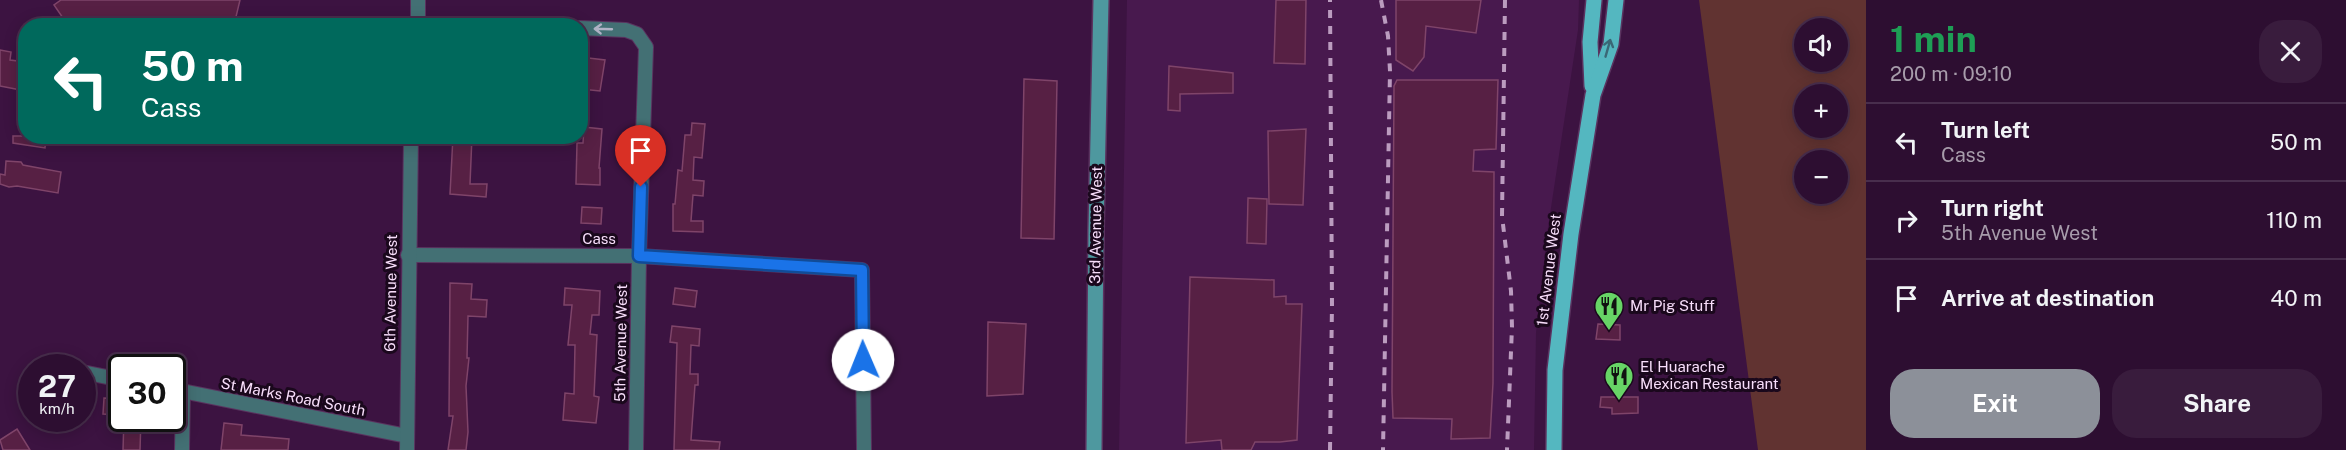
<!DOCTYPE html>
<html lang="en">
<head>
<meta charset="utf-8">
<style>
	:root { --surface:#2d0e31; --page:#391c3d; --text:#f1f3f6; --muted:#a79cab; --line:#482e4d; --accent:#8c9099 }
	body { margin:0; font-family:"Public Sans",sans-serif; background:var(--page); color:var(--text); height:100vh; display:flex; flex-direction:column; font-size:22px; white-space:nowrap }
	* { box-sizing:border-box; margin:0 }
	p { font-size:20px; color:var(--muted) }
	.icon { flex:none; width:33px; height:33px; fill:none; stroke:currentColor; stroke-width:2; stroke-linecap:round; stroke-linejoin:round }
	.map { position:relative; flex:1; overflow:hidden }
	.sheet { display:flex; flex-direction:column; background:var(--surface); width:480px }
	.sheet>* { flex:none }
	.guide { position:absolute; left:18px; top:18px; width:570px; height:126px; border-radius:24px; box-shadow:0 3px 15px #0003,0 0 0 2px var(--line); background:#00695c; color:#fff; overflow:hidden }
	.fabs { position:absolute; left:1794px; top:18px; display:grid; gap:12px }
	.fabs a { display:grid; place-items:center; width:54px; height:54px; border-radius:50%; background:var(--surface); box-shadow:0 3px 15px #0003,0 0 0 2px var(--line); font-size:30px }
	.speed { position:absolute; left:18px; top:354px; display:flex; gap:12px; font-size:30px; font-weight:700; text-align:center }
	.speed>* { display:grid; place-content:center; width:78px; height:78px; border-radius:50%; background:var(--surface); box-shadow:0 3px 15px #0003,0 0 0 2px var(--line); line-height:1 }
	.speed small { font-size:15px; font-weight:400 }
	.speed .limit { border:3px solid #111; border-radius:9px; background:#fff; color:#111 }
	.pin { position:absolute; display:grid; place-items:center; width:51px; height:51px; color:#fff; margin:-62px -26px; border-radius:50% 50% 50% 0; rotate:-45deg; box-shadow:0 0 6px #0007 }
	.pin .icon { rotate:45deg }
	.me { position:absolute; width:66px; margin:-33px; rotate:359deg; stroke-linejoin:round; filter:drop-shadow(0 0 4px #0008) }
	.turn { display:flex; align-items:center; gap:21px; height:126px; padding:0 24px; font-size:27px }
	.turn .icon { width:78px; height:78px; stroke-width:2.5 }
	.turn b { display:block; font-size:42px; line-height:51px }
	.round { display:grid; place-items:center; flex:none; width:63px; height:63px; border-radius:24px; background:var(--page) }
	.headline { display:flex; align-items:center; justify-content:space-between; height:102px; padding:0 24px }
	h1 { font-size:36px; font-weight:700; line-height:45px; color:#1e9e55 }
	.action { display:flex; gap:12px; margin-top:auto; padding:12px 24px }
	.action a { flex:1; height:69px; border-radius:24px; background:var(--accent); color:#fff; font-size:24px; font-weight:700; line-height:69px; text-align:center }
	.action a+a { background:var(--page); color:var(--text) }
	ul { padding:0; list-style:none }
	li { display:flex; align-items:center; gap:18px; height:78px; padding:0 24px; border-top:2px solid var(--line) }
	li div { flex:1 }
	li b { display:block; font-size:22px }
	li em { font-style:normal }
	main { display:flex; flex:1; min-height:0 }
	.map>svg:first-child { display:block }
</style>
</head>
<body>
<main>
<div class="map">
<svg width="1866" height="450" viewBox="0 0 1866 450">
	<rect width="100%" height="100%" fill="#3c1341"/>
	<path fill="#48194e" d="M 1127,0 L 1579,0 L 1578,30 L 1547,234 L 1536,333 L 1534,450 L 1119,450 Z"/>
	<path fill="#613331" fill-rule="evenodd" d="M 1699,0 L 1866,0 L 1866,450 L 1758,450 ZM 1804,28 L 1838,28 L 1838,62 L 1804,62 ZM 1804,94 L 1838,94 L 1838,128 L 1804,128 ZM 1804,160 L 1838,160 L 1838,194 L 1804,194 Z"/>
	<g fill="#572044" stroke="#7f4469" stroke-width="1.5">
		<path d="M 61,0 L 240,0 L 235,21 L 227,20 L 226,26 L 62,26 L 63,18 L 54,5 Z"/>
		<path d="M 1276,0 L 1306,0 L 1305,64 L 1274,63 Z"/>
		<path d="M 1396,0 L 1481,0 L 1476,33 L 1426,26 L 1424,57 L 1413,71 L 1396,60 Z"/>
		<path d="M 0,50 L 11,52 L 10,60 L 26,62 L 26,91 L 0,86 Z"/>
		<path d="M 580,57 L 605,60 L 600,91 L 581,89 L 583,72 L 580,72 Z"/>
		<path d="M 1169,66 L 1233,73 L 1233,93 L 1180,94 L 1180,111 L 1168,110 Z"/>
		<path d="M 1024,79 L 1057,81 L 1054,239 L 1021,238 Z"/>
		<path d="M 1397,80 L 1498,80 L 1496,149 L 1474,150 L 1473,171 L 1494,172 L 1493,383 L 1490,438 L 1451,439 L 1452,419 L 1393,418 L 1392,392 L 1394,86 Z"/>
		<path d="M 692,123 L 705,124 L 702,158 L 694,157 L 693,180 L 704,181 L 703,196 L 693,195 L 691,221 L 703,221 L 703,232 L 673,231 L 673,204 L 675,204 L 678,170 L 682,171 L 685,135 L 691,135 Z"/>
		<path d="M 584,127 L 602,129 L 599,168 L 600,168 L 600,185 L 576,184 L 577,143 L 583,143 Z"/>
		<path d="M 1306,129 L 1303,205 L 1269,204 L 1268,131 Z"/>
		<path d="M 13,136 L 46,136 L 45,148 L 13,143 Z"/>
		<path d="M 453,136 L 472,136 L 470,184 L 487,184 L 486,197 L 450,194 Z"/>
		<path d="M 6,161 L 21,162 L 23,165 L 61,172 L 58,193 L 17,186 L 9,187 L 0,184 L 0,174 L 5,175 Z"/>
		<path d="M 1248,198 L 1267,199 L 1266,244 L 1247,243 Z"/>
		<path d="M 582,207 L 602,208 L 601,224 L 581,223 Z"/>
		<path d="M 1190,277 L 1274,280 L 1274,297 L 1286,296 L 1286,304 L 1302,304 L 1297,440 L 1280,442 L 1255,442 L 1251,450 L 1222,450 L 1221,440 L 1186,443 Z"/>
		<path d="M 450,283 L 472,284 L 471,299 L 487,300 L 486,317 L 468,316 L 467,358 L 469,358 L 466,386 L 468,432 L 466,450 L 448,450 L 453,416 L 449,416 Z"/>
		<path d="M 565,288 L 600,291 L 599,315 L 592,315 L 590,334 L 597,335 L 594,396 L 599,397 L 596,423 L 563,420 L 565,393 L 574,394 L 575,345 L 568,345 L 572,305 L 564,305 Z"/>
		<path d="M 675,288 L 697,291 L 695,307 L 673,304 Z"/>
		<path d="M 988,322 L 1026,324 L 1023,394 L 987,396 Z"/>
		<path d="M 1598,324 L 1620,325 L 1620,340 L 1596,339 Z"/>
		<path d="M 672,326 L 700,329 L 699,346 L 691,345 L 690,374 L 698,374 L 698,385 L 695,385 L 691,440 L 720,442 L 719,450 L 674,450 L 677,343 L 670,342 Z"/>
		<path d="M 1601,397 L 1638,397 L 1638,413 L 1612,414 L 1612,408 L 1600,407 Z"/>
		<path d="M 104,398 L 122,399 L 122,415 L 103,414 Z"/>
		<path d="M 124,418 L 141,418 L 140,450 L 123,450 Z"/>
		<path d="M 224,423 L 242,425 L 241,435 L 289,439 L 288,450 L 221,450 Z"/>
		<path d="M 17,429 L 30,450 L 3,450 L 0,440 Z"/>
	</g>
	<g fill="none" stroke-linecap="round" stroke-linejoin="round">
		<g stroke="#5a335f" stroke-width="16">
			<g id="street">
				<path d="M 418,25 L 454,26"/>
				<path d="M 418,26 L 418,0"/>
				<path d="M 580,28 L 626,30 L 637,34 L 646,47 L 639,256 L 636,450"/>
				<path d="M 408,255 L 639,256 L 862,270 L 864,450"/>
				<path d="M 82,372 L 122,380"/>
				<path d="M 172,389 L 407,436"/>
				<path d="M 182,450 L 183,391"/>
				<path d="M 407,450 L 411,136"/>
			</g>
		</g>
		<g stroke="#5a335f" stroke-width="18">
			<path id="secondary" d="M 1094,450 L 1096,230 L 1101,0"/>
		</g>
		<g stroke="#5a335f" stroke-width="18">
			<g id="primary">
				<path d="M 1592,86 L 1590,42 L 1594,0"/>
				<path d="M 1554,450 L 1555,370 L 1571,234 L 1593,95 L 1611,44 L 1616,0"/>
			</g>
		</g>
		<use href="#street" stroke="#437074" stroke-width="14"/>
		<use href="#secondary" stroke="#4e989f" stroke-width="15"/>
		<use href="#primary" stroke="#54b7c0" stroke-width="15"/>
		<g stroke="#bb9cbf" stroke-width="4" stroke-dasharray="8 8" stroke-linecap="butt">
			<path d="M 1381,0 L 1388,36 L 1390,71 L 1383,450"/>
			<path d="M 1505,0 L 1502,216 L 1511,291 L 1512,327 L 1507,450"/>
			<path d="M 1330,450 L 1332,304 L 1330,0"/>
		</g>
	</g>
	<defs><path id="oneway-shaft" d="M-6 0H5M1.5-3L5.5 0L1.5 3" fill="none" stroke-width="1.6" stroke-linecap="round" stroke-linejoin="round" transform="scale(1.5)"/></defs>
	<use stroke="#b0b2c5" href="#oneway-shaft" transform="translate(603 29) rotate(-178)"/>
	<use stroke="#3a6876" href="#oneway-shaft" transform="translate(1608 48) rotate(-74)"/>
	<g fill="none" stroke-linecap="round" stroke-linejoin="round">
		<g stroke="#114b97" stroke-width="15">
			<path id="route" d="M 641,187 L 639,256 L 862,270 L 863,360"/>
		</g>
		<use href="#route" stroke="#1a73e8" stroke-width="10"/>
	</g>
	<defs>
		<g id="restaurant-pin" transform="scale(1.5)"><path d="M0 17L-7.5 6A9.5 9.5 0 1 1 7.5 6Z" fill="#67d466" stroke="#1a081c"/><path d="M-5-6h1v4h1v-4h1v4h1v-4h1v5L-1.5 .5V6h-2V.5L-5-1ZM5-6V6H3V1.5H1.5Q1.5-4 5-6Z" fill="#111"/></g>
	</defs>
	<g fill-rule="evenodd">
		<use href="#restaurant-pin" x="1609" y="306"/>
		<use href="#restaurant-pin" x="1619" y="376"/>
	</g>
	<g text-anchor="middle" stroke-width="6" stroke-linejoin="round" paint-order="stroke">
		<g font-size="15" fill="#f8defb" stroke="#1a081c">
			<text transform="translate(1096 225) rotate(-89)" y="5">3rd Avenue West</text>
			<text x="599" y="244">Cass</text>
			<text transform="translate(1549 270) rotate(-83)" y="5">1st Avenue West</text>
			<text transform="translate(391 293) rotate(-89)" y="5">6th Avenue West</text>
			<text transform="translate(621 343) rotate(-89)" y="5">5th Avenue West</text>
			<text transform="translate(293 397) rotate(11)" y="5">St Marks Road South</text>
		</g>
		<g font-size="15" fill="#f8defb" stroke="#1a081c" text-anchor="start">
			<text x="1630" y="311">Mr Pig Stuff</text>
			<text x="1640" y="372">El Huarache<tspan x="1640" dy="17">Mexican Restaurant</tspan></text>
		</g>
	</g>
</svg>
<div class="fabs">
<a><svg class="icon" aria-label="sound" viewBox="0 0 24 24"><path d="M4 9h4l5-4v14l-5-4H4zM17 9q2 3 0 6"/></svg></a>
<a>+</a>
<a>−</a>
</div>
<div class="speed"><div>27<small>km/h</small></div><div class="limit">30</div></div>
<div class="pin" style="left:641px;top:187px;background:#d93025"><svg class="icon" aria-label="arrive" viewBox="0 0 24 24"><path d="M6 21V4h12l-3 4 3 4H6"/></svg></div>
<svg class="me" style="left:863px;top:360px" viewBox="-20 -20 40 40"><circle r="19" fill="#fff"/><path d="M0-13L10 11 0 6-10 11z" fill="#1a73e8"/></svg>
<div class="guide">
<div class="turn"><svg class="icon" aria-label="left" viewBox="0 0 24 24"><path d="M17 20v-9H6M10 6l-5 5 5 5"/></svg><div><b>50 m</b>Cass</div></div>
</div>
</div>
<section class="sheet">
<div class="headline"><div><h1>1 min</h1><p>200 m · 09:10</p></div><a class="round"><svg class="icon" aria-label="close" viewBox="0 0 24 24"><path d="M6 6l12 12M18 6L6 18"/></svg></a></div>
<ul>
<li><svg class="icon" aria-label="left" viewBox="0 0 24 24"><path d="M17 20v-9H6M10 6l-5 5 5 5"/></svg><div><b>Turn left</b><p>Cass</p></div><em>50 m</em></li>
<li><svg class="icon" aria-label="right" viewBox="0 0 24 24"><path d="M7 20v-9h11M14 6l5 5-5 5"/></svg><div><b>Turn right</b><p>5th Avenue West</p></div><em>110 m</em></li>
<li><svg class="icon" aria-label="arrive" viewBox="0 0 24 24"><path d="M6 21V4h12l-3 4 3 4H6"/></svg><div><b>Arrive at destination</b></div><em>40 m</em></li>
</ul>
<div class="action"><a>Exit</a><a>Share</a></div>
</section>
</main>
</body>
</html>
